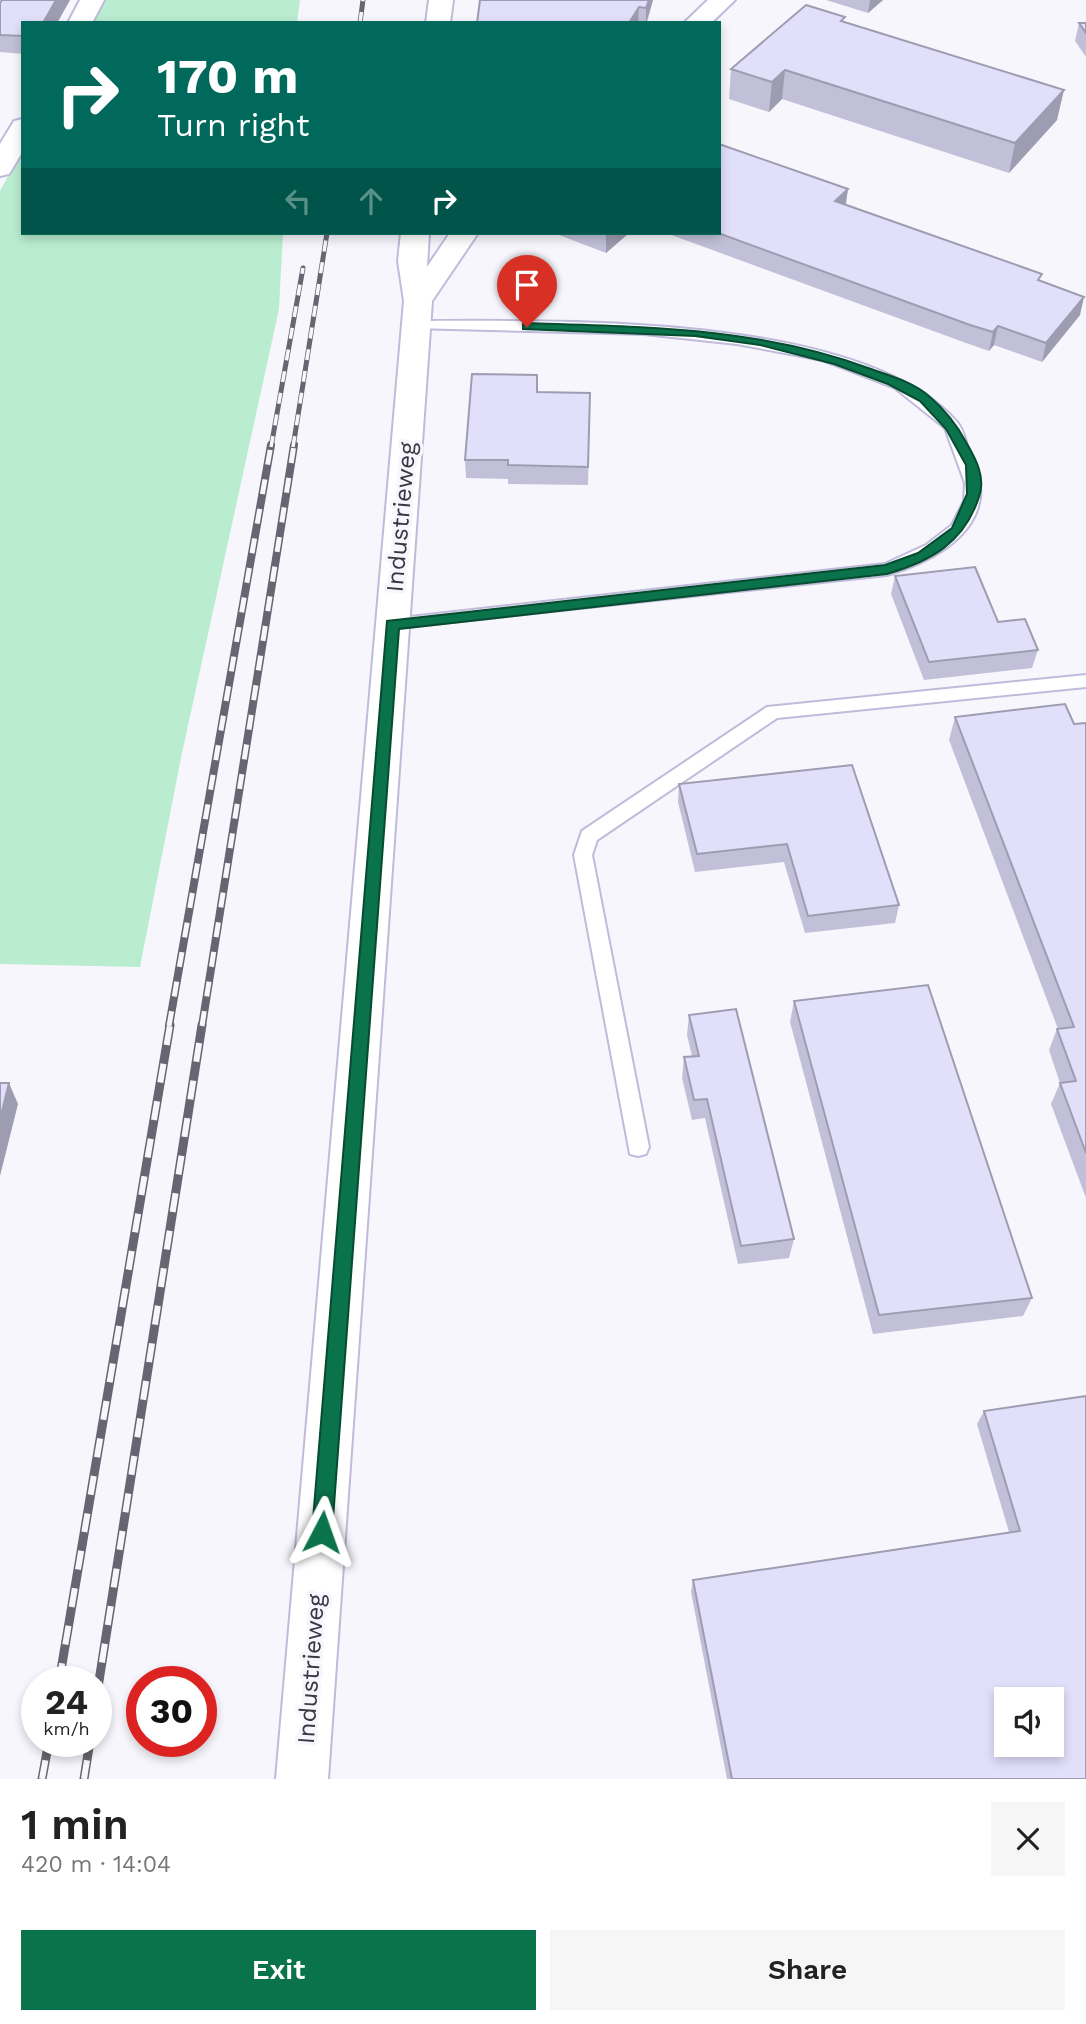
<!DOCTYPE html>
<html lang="en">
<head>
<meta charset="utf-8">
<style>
	:root { --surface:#fff; --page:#f6f6f6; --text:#222; --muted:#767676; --accent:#0b734b }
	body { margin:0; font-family:"Work Sans",sans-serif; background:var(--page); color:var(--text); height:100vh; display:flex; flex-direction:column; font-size:26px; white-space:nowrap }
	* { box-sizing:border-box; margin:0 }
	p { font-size:23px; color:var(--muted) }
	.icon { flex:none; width:38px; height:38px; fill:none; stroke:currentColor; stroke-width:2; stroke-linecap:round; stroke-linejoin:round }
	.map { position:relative; height:1779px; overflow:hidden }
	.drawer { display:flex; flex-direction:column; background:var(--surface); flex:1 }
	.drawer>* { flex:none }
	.hud { position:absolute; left:21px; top:21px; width:700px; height:214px; border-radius:0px; box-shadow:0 4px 10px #0003; background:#00695c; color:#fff; overflow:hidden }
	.fabs { position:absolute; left:994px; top:1687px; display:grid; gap:14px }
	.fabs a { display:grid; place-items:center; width:70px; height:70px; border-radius:0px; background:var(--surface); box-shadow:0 4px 10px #0003; font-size:35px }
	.speed { position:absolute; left:21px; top:1666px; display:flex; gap:14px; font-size:35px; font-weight:700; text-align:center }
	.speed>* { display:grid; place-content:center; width:91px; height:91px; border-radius:50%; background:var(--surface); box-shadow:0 4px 10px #0003; line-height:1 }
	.speed small { font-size:18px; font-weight:400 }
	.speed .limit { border:10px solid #d22; background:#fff; color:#111 }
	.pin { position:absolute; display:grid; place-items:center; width:60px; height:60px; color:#fff; margin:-72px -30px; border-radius:50% 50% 50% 0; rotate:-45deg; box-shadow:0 0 7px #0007 }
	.pin .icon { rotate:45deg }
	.me { position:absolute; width:77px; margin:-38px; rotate:4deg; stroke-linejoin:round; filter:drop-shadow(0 0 5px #0008) }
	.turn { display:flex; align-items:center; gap:24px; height:147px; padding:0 21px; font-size:32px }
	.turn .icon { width:91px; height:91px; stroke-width:2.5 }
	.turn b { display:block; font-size:49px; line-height:60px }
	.lanes { display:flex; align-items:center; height:66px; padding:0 21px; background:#0003; justify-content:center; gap:35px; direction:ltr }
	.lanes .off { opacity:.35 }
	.round { display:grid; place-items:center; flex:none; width:74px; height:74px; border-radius:0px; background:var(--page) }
	.overview { display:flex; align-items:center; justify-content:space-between; height:119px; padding:0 21px }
	h1 { font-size:42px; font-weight:600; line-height:52px }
	.cta { display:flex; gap:14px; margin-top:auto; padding:14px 21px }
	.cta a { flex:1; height:80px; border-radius:0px; background:var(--accent); color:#fff; font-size:28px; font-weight:600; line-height:80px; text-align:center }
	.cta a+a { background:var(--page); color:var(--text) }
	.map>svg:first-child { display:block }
</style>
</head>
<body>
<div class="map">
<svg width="1086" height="1779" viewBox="0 0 1086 1779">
	<rect width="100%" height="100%" fill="#f7f6fd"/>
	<g fill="#baedd0">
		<path d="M 102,0 L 300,0 L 297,23 L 90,23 Z"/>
		<path d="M 23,149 L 23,233 L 283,233 L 279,309 L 182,753 L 140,967 L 0,964 L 0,191 Z"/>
	</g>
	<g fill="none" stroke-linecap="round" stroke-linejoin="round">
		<g stroke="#bfbbdb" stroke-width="4">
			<g id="service">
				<path d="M 416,321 C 555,321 859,312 957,422 C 964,430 966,443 969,452 C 975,467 982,481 980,498 C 974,541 924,564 887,575 L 386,629 L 383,625 L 386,621 L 392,619 L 885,564 L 926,545 L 952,525 L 964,501 L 965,483 L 945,428 L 895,388 L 822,360 L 737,344 L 644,334 L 411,328 L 411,322 Z"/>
				<path d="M 1086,675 L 1086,687 L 777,718 L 597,840 L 592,855 L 649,1147 L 646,1154 L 638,1156 L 630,1154 L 574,855 L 582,831 L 767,707 Z"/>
			</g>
		</g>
		<g stroke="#bfbbdb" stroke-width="4">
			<g id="minor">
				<path d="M 80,0 L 104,0 L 92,23 L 68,23 Z"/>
				<path d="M 429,0 L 453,0 L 450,23 L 426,23 Z"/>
				<path d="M 708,0 L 735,0 L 711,23 L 684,23 Z"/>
				<path d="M 23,119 L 23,151 L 9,174 L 0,176 L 0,144 L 14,121 Z"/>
				<path d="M 401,233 L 429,233 L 427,267 L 450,233 L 478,233 L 432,301 L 328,1779 L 276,1779 L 404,301 L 398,261 Z"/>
			</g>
		</g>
		<use href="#service" fill="#fff" fill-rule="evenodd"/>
		<use href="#minor" fill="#fff" fill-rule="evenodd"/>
		<g stroke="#666571" stroke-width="5">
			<g id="rail-far2">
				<path d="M 360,23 L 363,0"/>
				<path d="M 271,447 L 303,268"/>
				<path d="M 293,447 L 327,233"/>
			</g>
		</g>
		<g stroke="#666571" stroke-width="8">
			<g id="rail-far1">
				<path d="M 169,1026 L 271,445"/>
				<path d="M 202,1026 L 294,445"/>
			</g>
		</g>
		<g stroke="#666571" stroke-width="9">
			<g id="rail">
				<path d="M 59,1682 L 170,1025"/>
				<path d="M 96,1700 L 202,1025"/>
				<path d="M 42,1779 L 49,1741"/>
				<path d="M 84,1779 L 90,1741"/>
			</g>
		</g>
		<use href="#rail-far2" stroke="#f7f6fd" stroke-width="3.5" stroke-dasharray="11" stroke-linecap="butt"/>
		<use href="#rail-far1" stroke="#f7f6fd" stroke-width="5" stroke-dasharray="15" stroke-linecap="butt"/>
		<use href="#rail" stroke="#f7f6fd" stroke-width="6" stroke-dasharray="19" stroke-linecap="butt"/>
	</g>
	<g fill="#c2c0d8">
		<path d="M 70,0 L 57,23 L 23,23 L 23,54 L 0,52 L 0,3 Z"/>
		<path d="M 653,0 L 647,23 L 477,23 Z"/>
		<path d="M 826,0 L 883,0 L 868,13 Z"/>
		<path d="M 845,22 L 1057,120 L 1009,173 L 782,99 L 769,112 L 729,99 L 731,69 Z"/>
		<path d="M 1079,23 L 1086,23 L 1086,57 L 1075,41 Z"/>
		<path d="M 848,189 L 846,205 L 1041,281 L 1080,315 L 1042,362 L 994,345 L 989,351 L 966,343 L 666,233 L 719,233 Z"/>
		<path d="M 559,233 L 629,233 L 606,253 L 559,235 Z"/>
		<path d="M 537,375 L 537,392 L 590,393 L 588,485 L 508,484 L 508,479 L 466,478 L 465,460 Z"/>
		<path d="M 895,576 L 998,622 L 1038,650 L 1032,668 L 924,680 L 891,594 Z"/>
		<path d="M 955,717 L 1074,724 L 1086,723 L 1086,1198 L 1051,1104 L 1060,1083 L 1049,1050 L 1057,1029 L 1058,1029 L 949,740 Z"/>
		<path d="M 679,784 L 899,905 L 895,923 L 805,933 L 784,862 L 695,872 L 678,802 Z"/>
		<path d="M 794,1001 L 1032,1298 L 1023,1316 L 873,1334 L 790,1022 Z"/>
		<path d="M 689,1015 L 794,1239 L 789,1258 L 738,1264 L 705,1118 L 692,1120 L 682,1078 L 684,1057 L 692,1056 L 687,1035 Z"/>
		<path d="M 1086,1396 L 1086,1779 L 727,1779 L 691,1592 L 693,1580 L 1009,1532 L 977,1424 L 984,1411 Z"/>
	</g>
	<g fill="#9e9cb0">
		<path d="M 56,0 L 70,0 L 57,23 L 43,23 Z"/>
		<path d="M 649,0 L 653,0 L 646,23 L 646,8 Z"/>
		<path d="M 870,0 L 883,0 L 868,13 Z"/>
		<path d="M 639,7 L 638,23 L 629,23 Z"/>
		<path d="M 785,70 L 782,99 L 769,112 L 772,82 Z"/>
		<path d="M 1064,90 L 1057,120 L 1009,173 L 1015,143 Z"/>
		<path d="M 848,189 L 845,207 L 835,201 Z"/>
		<path d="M 608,233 L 629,233 L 606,253 L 606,234 Z"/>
		<path d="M 1084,297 L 1080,315 L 1042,362 L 1046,343 Z"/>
		<path d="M 998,326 L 994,345 L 989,351 L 993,332 Z"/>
		<path d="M 9,1083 L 18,1104 L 0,1176 L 0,1119 Z"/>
	</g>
	<g fill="#e2dffb" stroke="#9e9cb0" stroke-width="2" fill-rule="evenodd">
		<path d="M 2,0 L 56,0 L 43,23 L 23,23 L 23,36 L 0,35 L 0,3 Z"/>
		<path d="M 480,0 L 649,0 L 646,8 L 639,7 L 629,23 L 477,23 Z"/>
		<path d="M 806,5 L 845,17 L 841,21 L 1064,90 L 1015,143 L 785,70 L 772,82 L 731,69 Z"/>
		<path d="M 1079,23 L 1086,23 L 1086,33 Z"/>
		<path d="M 719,144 L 848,189 L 835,201 L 1042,274 L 1038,280 L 1084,297 L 1046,343 L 998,326 L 993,332 L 970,325 L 718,233 L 719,233 Z"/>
		<path d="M 472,374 L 537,375 L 537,392 L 590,393 L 588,467 L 508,465 L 508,460 L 465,460 Z"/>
		<path d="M 975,567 L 998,622 L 1025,619 L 1038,650 L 929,662 L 895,576 Z"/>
		<path d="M 1065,704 L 1074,724 L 1086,723 L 1086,1153 L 1060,1083 L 1076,1081 L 1057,1029 L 1074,1027 L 955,717 Z"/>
		<path d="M 852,765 L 899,905 L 808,916 L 787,844 L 697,854 L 679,784 Z"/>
		<path d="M 928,985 L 1032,1298 L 879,1315 L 794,1001 Z"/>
		<path d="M 736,1009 L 794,1239 L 741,1246 L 707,1099 L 694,1100 L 684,1057 L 699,1056 L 689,1015 Z"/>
		<path d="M 0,1083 L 9,1083 L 0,1119 Z"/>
		<path d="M 1086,1396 L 1086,1779 L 732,1779 L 693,1580 L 1020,1531 L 984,1411 ZM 1006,1699 L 1052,1699 L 1052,1745 L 1006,1745 Z"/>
	</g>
	<path fill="#0b734b" stroke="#074b31" stroke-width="2" d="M 527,323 C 643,327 758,327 868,368 C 888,375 914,382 930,397 C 945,410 957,425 966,442 C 976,459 986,478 979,497 C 964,543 931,561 887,574 L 399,629 L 332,1532 L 329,1539 L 322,1542 L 314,1539 L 312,1532 L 387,621 L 885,565 L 918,553 L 952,528 L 967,494 L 966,465 L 946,429 L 920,401 L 888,384 L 834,364 L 760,345 L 695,336 L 523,329 L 523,324 Z"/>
	<g text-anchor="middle" stroke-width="7" stroke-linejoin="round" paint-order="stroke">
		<g font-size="24" fill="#383744" stroke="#f7f6fd">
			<text transform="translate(401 517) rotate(-85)" y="8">Industrieweg</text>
			<text transform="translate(311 1669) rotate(-86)" y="8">Industrieweg</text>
		</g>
	</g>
</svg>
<div class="fabs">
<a><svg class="icon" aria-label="sound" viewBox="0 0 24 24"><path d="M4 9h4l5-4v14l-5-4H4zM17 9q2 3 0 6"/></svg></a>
</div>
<div class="speed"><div>24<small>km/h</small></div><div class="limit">30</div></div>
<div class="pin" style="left:527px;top:327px;background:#d93025"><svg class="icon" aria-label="arrive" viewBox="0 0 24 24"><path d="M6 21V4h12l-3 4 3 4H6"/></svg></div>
<svg class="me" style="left:322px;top:1532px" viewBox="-20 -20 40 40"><path d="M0-17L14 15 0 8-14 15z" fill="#0b734b" stroke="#fff" stroke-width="4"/></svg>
<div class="hud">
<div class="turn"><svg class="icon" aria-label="right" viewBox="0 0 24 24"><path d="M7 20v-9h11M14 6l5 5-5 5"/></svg><div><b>170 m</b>Turn right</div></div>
<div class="lanes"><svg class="icon off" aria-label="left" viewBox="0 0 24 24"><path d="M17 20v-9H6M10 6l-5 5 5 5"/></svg><svg class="icon off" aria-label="ahead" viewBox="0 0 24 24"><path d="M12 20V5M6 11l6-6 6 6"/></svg><svg class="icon" aria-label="right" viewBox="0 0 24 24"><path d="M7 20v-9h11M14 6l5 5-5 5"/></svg></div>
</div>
</div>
<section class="drawer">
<div class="overview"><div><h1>1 min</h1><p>420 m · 14:04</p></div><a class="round"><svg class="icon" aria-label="close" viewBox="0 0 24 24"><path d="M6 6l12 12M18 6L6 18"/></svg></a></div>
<div class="cta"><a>Exit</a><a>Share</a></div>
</section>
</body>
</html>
